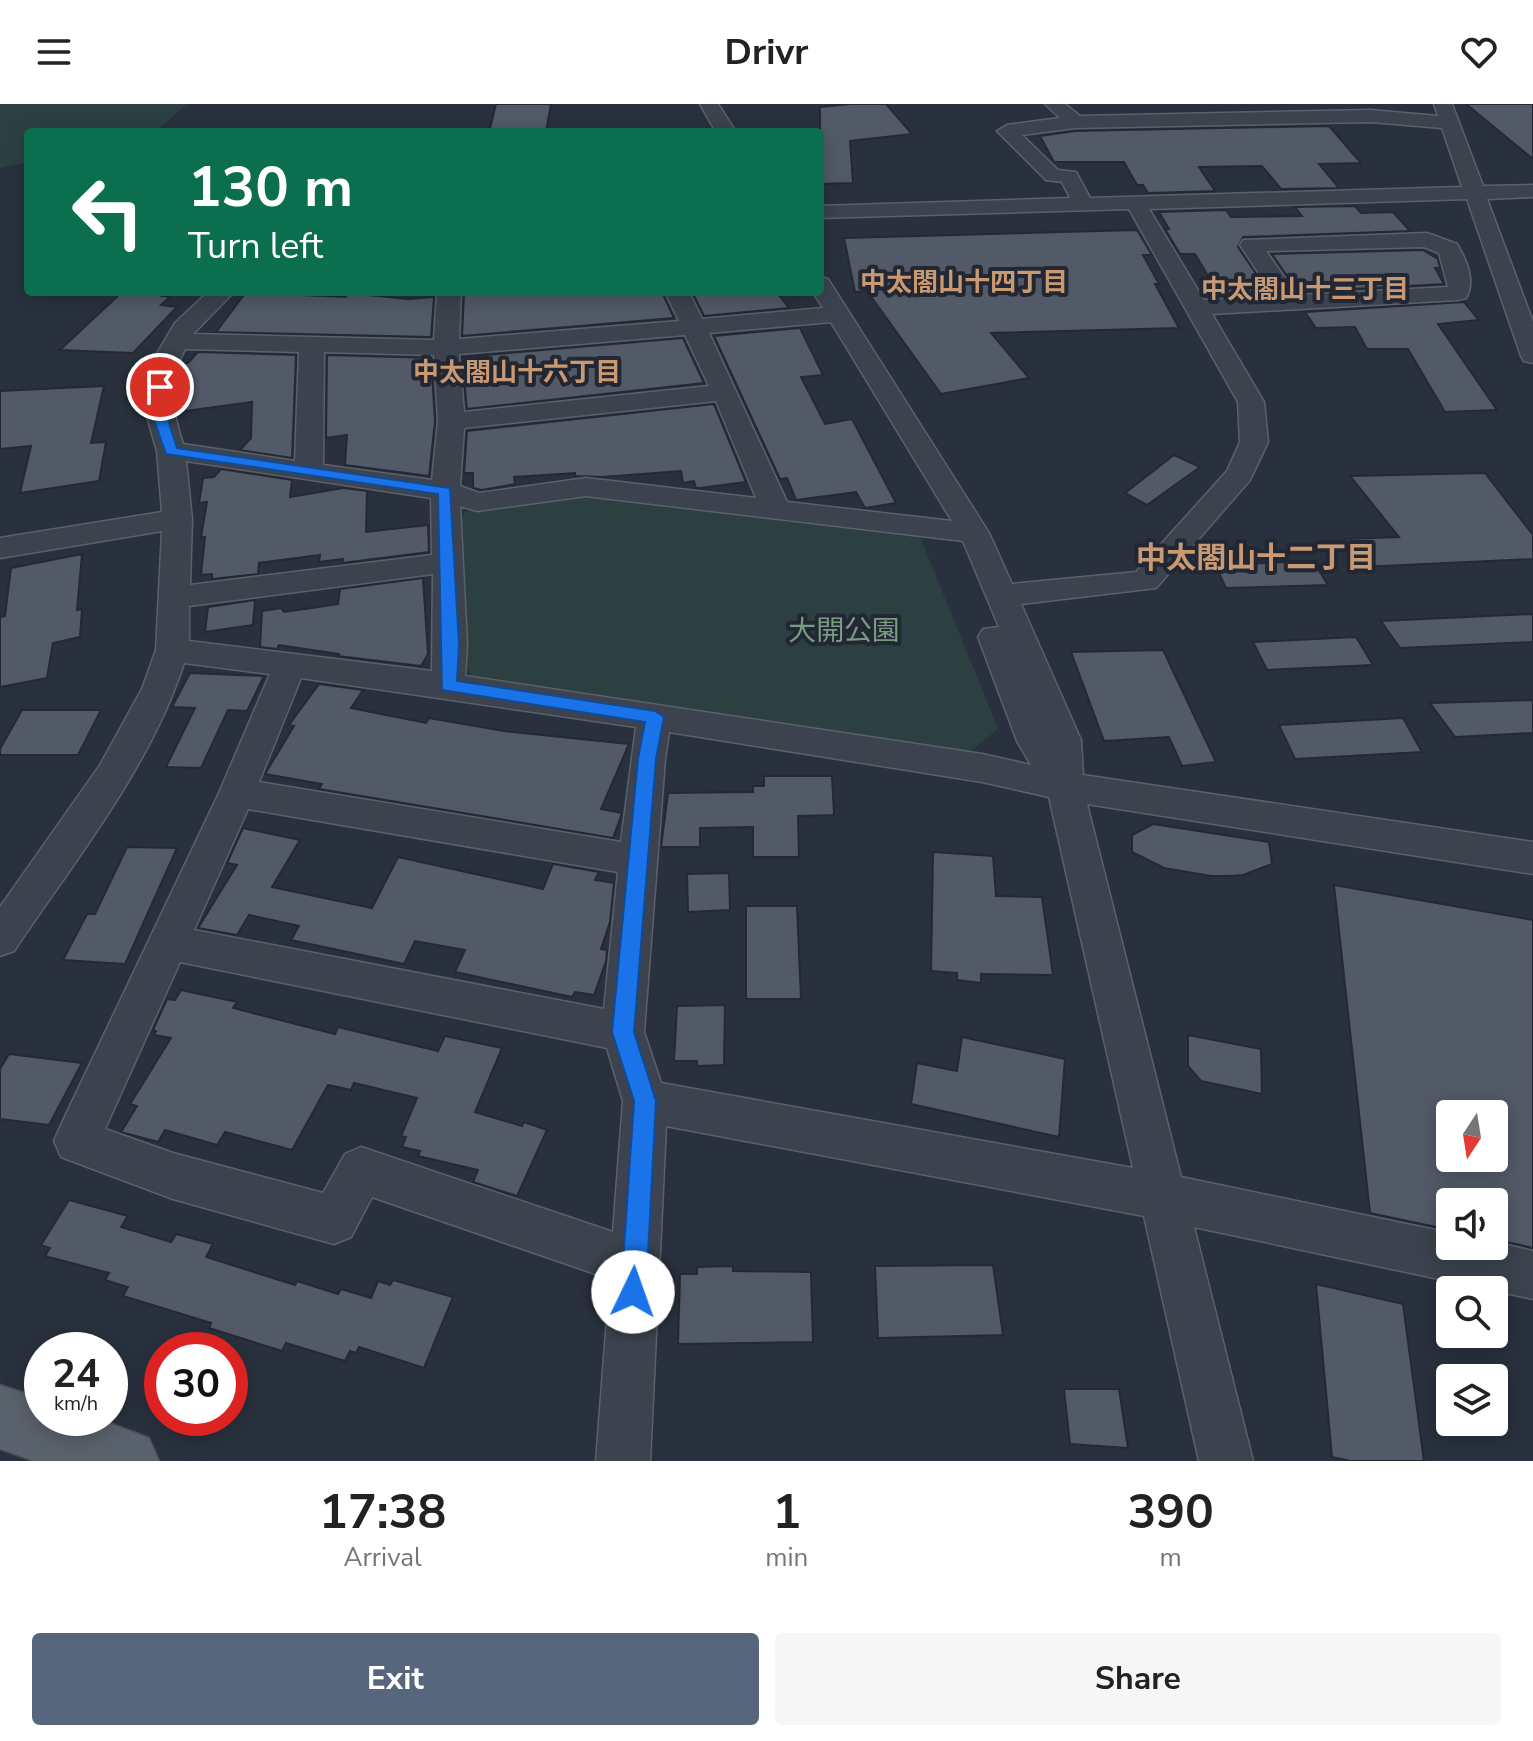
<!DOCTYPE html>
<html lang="en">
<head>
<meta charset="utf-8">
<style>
	:root { --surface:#fff; --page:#f6f6f6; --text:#222; --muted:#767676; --accent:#58667d }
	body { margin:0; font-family:"Nunito Sans","Noto Sans JP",sans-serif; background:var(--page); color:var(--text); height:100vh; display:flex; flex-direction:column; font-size:30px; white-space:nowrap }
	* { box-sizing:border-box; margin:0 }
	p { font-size:26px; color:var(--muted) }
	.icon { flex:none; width:44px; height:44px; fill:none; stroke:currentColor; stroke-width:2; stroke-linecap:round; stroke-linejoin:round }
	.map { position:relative; height:1357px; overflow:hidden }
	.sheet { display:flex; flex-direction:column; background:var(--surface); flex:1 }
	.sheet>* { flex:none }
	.hud { position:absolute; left:24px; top:24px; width:800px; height:168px; border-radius:8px; box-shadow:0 4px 20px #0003; background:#0b6e4f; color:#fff; overflow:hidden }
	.needle { width:52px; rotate:192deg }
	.tools { position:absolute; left:1436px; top:996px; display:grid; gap:16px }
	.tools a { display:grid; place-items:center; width:72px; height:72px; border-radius:8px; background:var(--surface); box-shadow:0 4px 20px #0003; font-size:40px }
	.speed { position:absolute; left:24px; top:1228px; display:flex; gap:16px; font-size:40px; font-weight:700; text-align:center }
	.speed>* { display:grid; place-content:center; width:104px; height:104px; border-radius:50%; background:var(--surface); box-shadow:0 4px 20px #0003; line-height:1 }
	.speed small { font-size:20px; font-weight:400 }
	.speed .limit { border:12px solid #d22; background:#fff; color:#111 }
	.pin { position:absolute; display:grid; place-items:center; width:68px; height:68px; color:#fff; margin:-34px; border:4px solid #fff; border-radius:50%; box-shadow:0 2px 8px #0007 }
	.me { position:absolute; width:88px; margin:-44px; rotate:3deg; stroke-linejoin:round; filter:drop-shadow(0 0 6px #0008) }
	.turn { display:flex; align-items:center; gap:28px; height:168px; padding:0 32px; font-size:36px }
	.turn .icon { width:104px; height:104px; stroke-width:2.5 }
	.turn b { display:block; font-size:56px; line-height:68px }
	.eta { display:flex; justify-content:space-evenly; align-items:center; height:136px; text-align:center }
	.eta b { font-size:48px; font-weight:700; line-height:56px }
	.button { display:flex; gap:16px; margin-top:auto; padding:16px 32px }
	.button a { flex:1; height:92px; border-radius:8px; background:var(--accent); color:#fff; font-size:32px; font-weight:700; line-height:92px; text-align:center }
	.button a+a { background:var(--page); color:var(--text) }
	header { display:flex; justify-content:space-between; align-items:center; height:104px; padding:0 32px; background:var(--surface); font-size:36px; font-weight:700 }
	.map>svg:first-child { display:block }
</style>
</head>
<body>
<header><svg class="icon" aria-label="menu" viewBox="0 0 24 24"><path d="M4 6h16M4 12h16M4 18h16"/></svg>Drivr<svg class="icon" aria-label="heart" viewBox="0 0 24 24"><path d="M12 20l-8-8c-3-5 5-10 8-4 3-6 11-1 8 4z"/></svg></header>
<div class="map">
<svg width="1533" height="1357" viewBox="0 0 1533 1357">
	<rect width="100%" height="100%" fill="#28313d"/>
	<g fill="#2d4041">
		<path d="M 0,0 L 187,0 L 155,28 L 28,28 L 28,58 L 0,64 Z"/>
		<path d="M 590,390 L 919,430 L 998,625 L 967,650 L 474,575 L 465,561 L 460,411 L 473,405 Z"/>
	</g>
	<g fill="#525a68" stroke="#232a35" stroke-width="2" fill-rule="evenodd">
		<path d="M 496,0 L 551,0 L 546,28 L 489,28 Z"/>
		<path d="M 851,0 L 886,0 L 912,30 L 850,37 L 853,79 L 820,80 L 820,3 Z"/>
		<path d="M 1466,0 L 1533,0 L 1533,55 Z"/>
		<path d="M 1329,22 L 1361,59 L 1319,60 L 1339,84 L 1281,85 L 1262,62 L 1199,63 L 1215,87 L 1148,89 L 1143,81 L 1137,81 L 1124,58 L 1054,58 L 1040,32 L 1075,27 Z"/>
		<path d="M 1355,102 L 1361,109 L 1393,108 L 1410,127 L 1243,133 L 1238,143 L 1269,189 L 1220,192 L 1195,150 L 1180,150 L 1165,125 L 1169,125 L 1159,108 L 1226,106 L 1231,113 L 1302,112 L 1295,103 Z"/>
		<path d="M 1137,126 L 1152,151 L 1143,151 L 1159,180 L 1155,180 L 1179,224 L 991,229 L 1029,274 L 941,290 L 867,187 L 855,188 L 844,134 Z"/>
		<path d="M 1423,146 L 1438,155 L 1440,164 L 1435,164 L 1444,180 L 1298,188 L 1272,150 Z"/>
		<path d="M 122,188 L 166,188 L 162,192 L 170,193 L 161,201 L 177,203 L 133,249 L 60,246 Z"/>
		<path d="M 487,188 L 662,188 L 674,214 L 462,232 L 464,190 Z"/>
		<path d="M 692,188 L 755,188 L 756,191 L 777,189 L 789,204 L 704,212 Z"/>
		<path d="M 256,189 L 346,193 L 348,189 L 408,195 L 434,193 L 431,233 L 216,228 L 244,191 Z"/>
		<path d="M 1464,198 L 1479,216 L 1438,220 L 1497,306 L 1445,308 L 1408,245 L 1367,245 L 1355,223 L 1316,224 L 1305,208 Z"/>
		<path d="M 800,224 L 823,271 L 801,273 L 825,320 L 852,315 L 896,399 L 865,404 L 856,388 L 796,396 L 787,374 L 780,375 L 714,232 Z"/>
		<path d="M 683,234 L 704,279 L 467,305 L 462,253 Z"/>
		<path d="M 198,248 L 296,251 L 292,354 L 240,346 L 251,334 L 252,298 L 178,308 L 182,259 L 188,259 Z"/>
		<path d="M 327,251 L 431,254 L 435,317 L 429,372 L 345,361 L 347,331 L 326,334 Z"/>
		<path d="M 104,282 L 91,339 L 106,338 L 99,377 L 20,389 L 31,342 L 0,345 L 0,287 Z"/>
		<path d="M 714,300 L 746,378 L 700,384 L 696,384 L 694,377 L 683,379 L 681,367 L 602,373 L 575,372 L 575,369 L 514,373 L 515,380 L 482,386 L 473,384 L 473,369 L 464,369 L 467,327 Z"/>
		<path d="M 1174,351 L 1200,363 L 1147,401 L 1125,389 Z"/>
		<path d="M 221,365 L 292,376 L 290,393 L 343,384 L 367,387 L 366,428 L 428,421 L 429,448 L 342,459 L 343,455 L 319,458 L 320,451 L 259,459 L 258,470 L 212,475 L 212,470 L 201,471 L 205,433 L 201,433 L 207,398 L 199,399 L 203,374 L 214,373 Z"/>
		<path d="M 1485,369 L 1533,431 L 1533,455 L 1361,463 L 1345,435 L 1399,433 L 1350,372 Z"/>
		<path d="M 82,450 L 77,506 L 82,505 L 80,533 L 53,539 L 47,574 L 0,583 L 0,513 L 5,512 L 11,464 Z"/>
		<path d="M 1313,457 L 1328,481 L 1226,484 L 1215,461 Z"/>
		<path d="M 423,474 L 428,550 L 421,562 L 338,552 L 339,550 L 279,541 L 277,545 L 260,543 L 262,507 L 281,504 L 284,508 L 338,500 L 340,485 Z"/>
		<path d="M 255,496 L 253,521 L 205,528 L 208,503 Z"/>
		<path d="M 1533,510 L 1533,538 L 1400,544 L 1381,517 Z"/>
		<path d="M 1356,533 L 1373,561 L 1267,566 L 1253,538 Z"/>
		<path d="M 1163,546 L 1216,658 L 1182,662 L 1169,633 L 1104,637 L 1071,548 Z"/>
		<path d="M 190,569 L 264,572 L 247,607 L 228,606 L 201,664 L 166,663 L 195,604 L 172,603 Z"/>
		<path d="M 319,580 L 363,586 L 351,604 L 426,619 L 429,614 L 504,627 L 629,640 L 601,705 L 622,709 L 613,734 L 319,685 L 322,680 L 265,670 L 294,622 L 289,621 Z"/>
		<path d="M 1533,596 L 1533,629 L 1455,633 L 1430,599 Z"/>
		<path d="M 22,606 L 101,606 L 78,651 L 0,651 L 0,645 Z"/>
		<path d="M 1403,614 L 1422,648 L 1295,655 L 1279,621 Z"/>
		<path d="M 764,672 L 832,672 L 834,711 L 798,712 L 799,753 L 753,753 L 753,723 L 700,724 L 700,743 L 661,743 L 668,689 L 753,688 L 753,682 L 764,682 Z"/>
		<path d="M 1153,720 L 1269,738 L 1272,760 L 1243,771 L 1228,772 L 1211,772 L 1164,764 L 1132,748 L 1132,731 Z"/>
		<path d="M 243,724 L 300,736 L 272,783 L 372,804 L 398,753 L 543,785 L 553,760 L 599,768 L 595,776 L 614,779 L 610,818 L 601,845 L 607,846 L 606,857 L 594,891 L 575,888 L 572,893 L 455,868 L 465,846 L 415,837 L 404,860 L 291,836 L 299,822 L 249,811 L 237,831 L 198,824 L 237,761 L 227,759 Z"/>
		<path d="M 127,743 L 177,744 L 125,860 L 63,856 L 87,810 L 95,810 Z"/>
		<path d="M 933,748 L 993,752 L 996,792 L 1042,793 L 1053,871 L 981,870 L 981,879 L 957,876 L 957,869 L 931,867 Z"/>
		<path d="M 729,769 L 730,806 L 688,808 L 687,770 Z"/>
		<path d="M 1334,781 L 1533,816 L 1533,1144 L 1494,1135 L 1494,1098 L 1450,1098 L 1450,1126 L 1370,1109 ZM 1450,1010 L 1494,1010 L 1494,1054 L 1450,1054 Z"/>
		<path d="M 746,802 L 797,802 L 801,895 L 746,895 Z"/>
		<path d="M 181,886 L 237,898 L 233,904 L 335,930 L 338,923 L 438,947 L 445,932 L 502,944 L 475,1008 L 522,1022 L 524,1018 L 547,1026 L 517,1092 L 473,1078 L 478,1066 L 418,1052 L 420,1047 L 402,1043 L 406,1033 L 401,1032 L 417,994 L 354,979 L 351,986 L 328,981 L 292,1046 L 225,1028 L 217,1041 L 165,1026 L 158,1038 L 121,1028 L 137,1002 L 130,1000 L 171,934 L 154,931 L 156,927 L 153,926 L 167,895 L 175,896 Z"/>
		<path d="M 725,901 L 724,961 L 697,962 L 697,957 L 674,957 L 677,902 Z"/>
		<path d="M 1188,931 L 1261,945 L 1262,990 L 1201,977 L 1188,962 Z"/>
		<path d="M 962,933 L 1065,955 L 1059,1033 L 911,1000 L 917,959 L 957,967 Z"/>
		<path d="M 9,950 L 82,959 L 49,1021 L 0,1015 L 0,965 Z"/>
		<path d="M 69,1096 L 128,1112 L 121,1123 L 171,1138 L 176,1130 L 213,1140 L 206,1153 L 295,1181 L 297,1177 L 338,1190 L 341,1185 L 371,1194 L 378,1177 L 390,1181 L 393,1176 L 453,1193 L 424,1264 L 359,1243 L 356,1249 L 350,1247 L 345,1257 L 286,1239 L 282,1247 L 209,1224 L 211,1219 L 123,1192 L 128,1183 L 105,1176 L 109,1169 L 45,1152 L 50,1144 L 41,1141 Z"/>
		<path d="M 993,1161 L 1003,1231 L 878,1234 L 875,1162 Z"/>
		<path d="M 733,1162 L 733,1167 L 811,1168 L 813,1238 L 678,1240 L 680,1170 L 697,1170 L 697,1163 Z"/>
		<path d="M 1316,1180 L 1403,1200 L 1424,1357 L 1350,1357 L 1332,1353 Z"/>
		<path d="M 1064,1285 L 1119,1285 L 1128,1344 L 1070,1340 Z"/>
	</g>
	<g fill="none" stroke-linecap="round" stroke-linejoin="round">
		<g stroke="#5a616b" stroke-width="3">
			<g id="minor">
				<path d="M 700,0 L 718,0 L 736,28 L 716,28 Z"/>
				<path d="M 1045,0 L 1065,0 L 1080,12 L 1370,6 L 1438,12 L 1434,0 L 1452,0 L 1483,82 L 1533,81 L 1533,93 L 1487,95 L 1533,218 L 1533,259 L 1524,257 L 1521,252 L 1467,95 L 1149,105 L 1204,196 L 1274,192 L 1240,141 L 1243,136 L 1427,129 L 1457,140 C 1466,155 1476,178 1466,194 L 1458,196 L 1212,210 L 1264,298 L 1268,338 L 1250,376 L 1156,484 L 1021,500 L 1081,636 L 1083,671 L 1533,738 L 1533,770 L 1087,700 L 1181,1073 L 1450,1129 L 1450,1142 L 1494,1142 L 1494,1138 L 1533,1147 L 1533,1195 L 1194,1123 L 1253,1357 L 1199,1357 L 1144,1112 L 666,1022 L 650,1357 L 596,1357 L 610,1175 L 372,1093 L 351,1133 L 334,1140 L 173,1095 L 61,1053 L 54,1037 L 61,1021 L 219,689 L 270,570 L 184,559 C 150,664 75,756 14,847 L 0,852 L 0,803 L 100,661 L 142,585 L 156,546 L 162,427 L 0,454 L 0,434 L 162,408 L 157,347 L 148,316 L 149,263 L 175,219 L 208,188 L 234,188 L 193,230 L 434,236 L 437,188 L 461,188 L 459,235 L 679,217 L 665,188 L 689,188 L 702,215 L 823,204 L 813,188 L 820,188 L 820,173 L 828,175 L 989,429 L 1012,480 L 1136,468 L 1227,367 L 1240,338 L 1238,298 L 1129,105 L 820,114 L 820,102 L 1070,94 L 1062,78 L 1046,76 L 997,27 L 1007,21 L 1060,14 ZM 1370,18 L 1442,24 L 1462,83 L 1090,94 L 1076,68 L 1058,66 L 1022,31 L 1075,24 ZM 1424,143 L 1439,149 L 1448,183 L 1297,191 L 1266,147 ZM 831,218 L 952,417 L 787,398 L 709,229 ZM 685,231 L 709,282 L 464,308 L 459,250 ZM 185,245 L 299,248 L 295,357 L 183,340 C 172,309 169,274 185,245 ZM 324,248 L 434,251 L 438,317 L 432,376 L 323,361 ZM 716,297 L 756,394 L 586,374 L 479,389 L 460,382 L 464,324 ZM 186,357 L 431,394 L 432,451 L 190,481 L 192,415 ZM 586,392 L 963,437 L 999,523 L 983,525 L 978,533 L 1017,637 L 1031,661 L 982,650 L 465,572 L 467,540 L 460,402 L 477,407 ZM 433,470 L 432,567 L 189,537 L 189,502 ZM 301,574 L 636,623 L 621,738 L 259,678 ZM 669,628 L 982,678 L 1049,693 L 1133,1064 L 661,979 L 644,928 L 665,655 ZM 248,705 L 618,768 L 604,905 L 194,826 ZM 180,858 L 607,944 L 623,997 L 613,1128 L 361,1043 L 345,1050 L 323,1089 L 173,1049 L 105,1025 Z"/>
			</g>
		</g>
		<g stroke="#464c57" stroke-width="3">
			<path id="major" d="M 0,1281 L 42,1295 L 42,1314 L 96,1314 L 149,1334 L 159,1357 L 34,1357 L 0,1345 Z"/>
		</g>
		<use href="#minor" fill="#3c434e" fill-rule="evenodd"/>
		<use href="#major" fill="#5a626d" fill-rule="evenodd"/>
	</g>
	<path fill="#1a73e8" stroke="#114b97" stroke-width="2" d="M 160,279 L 167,283 L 168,316 L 177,344 L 450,384 L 459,540 L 457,577 L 655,607 L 664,613 L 656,655 L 634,928 L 656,997 L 646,1188 L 642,1197 L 633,1200 L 625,1197 L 621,1188 L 634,997 L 612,928 L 638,655 L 645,618 L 442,586 L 438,390 L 166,350 L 154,316 L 153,283 Z"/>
	<g text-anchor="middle" stroke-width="8" stroke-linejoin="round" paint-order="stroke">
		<g font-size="26" font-weight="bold" fill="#c99973" stroke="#212833">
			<text x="964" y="187">中太閤山十四丁目</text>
			<text x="1305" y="194">中太閤山十三丁目</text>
			<text x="517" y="277">中太閤山十六丁目</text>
		</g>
		<g font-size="28" fill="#799b82" stroke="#212833">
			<text x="844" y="536">大開公園</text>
		</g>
		<g font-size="30" font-weight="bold" fill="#c99973" stroke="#212833">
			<text x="1256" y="464">中太閤山十二丁目</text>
		</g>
	</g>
</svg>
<div class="tools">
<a><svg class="needle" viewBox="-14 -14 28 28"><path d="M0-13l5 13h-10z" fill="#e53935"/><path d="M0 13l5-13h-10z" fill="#767676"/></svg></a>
<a><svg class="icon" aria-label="sound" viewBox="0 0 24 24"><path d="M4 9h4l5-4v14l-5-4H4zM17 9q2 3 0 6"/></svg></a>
<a><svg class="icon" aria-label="search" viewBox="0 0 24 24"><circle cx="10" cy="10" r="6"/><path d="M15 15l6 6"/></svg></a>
<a><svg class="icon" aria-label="layers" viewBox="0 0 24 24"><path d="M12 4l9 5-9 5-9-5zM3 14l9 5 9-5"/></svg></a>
</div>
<div class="speed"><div>24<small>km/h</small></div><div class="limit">30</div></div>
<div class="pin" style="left:160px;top:283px;background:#d93025"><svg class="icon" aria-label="arrive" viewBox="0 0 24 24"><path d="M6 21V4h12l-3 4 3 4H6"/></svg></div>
<svg class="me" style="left:633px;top:1188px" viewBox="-20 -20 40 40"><circle r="19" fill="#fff"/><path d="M0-13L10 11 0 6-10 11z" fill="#1a73e8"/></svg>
<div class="hud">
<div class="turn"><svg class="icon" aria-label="left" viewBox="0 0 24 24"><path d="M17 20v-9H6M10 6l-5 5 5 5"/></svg><div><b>130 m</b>Turn left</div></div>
</div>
</div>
<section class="sheet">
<div class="eta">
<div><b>17:38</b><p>Arrival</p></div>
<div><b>1</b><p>min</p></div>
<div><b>390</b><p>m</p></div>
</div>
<div class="button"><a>Exit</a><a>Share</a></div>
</section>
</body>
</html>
